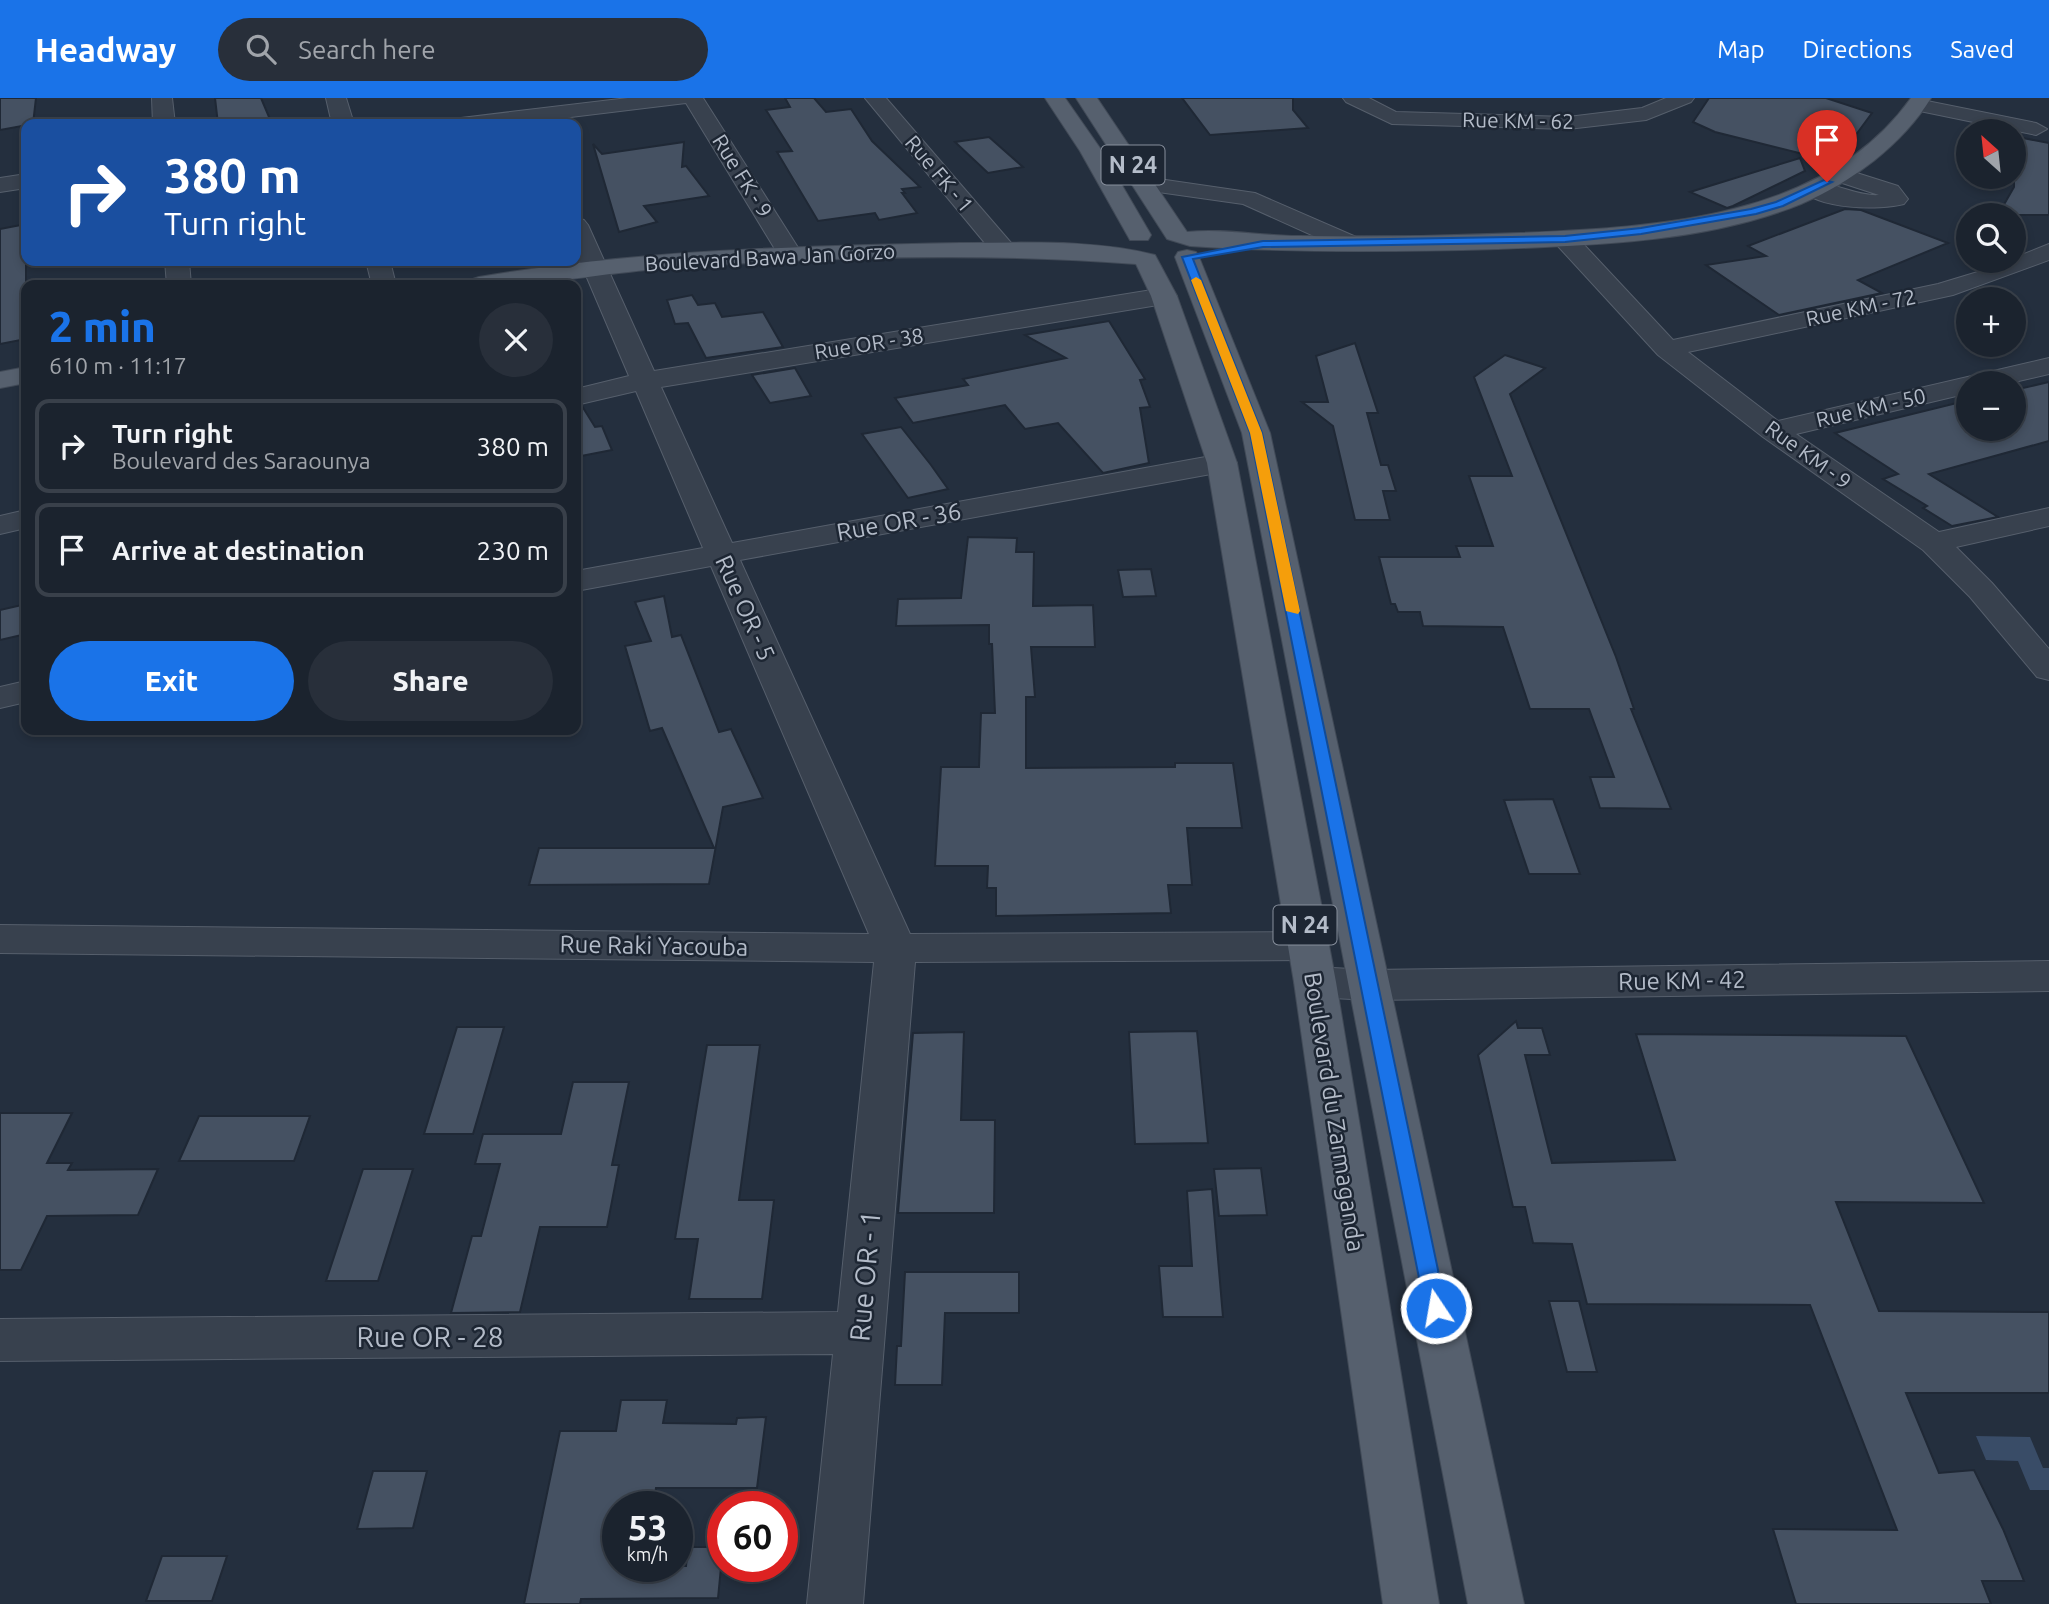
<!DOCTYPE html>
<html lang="en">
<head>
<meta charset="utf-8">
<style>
	:root { --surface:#1b232e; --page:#282f3a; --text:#f1f3f6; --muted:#a0a4aa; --line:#39404a; --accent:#1a73e8 }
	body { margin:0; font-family:Ubuntu,sans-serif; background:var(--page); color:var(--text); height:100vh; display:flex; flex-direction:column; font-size:26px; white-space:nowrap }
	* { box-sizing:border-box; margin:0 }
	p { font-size:23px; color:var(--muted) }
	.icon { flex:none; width:38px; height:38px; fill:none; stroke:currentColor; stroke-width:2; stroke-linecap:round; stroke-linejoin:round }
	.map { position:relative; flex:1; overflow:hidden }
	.drawer { position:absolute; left:21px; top:182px; width:560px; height:455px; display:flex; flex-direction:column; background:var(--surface); border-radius:14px; box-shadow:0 4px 10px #0003,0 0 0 2px var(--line) }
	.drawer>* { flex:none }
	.banner { position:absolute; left:21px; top:21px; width:560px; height:147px; border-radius:14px; box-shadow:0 4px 10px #0003,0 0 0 2px var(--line); background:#1a4fa0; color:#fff; overflow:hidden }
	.needle { width:46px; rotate:333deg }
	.tools { position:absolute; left:1956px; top:21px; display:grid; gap:14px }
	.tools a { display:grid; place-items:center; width:70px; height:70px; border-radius:50%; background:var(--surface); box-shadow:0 4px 10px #0003,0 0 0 2px var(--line); font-size:35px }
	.speed { position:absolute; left:602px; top:1393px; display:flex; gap:14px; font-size:35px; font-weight:700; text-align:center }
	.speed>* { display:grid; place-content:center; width:91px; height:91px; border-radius:50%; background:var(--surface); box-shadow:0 4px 10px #0003,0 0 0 2px var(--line); line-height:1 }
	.speed small { font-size:18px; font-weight:400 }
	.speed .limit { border:10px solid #d22; background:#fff; color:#111 }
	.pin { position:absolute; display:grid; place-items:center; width:60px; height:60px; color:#fff; margin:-72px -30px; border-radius:50% 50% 50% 0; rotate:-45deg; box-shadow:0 0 7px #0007 }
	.pin .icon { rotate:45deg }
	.me { position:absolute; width:77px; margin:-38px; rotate:348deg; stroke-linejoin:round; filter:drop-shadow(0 0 5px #0008) }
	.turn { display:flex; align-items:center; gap:24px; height:147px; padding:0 28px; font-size:32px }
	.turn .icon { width:91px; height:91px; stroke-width:2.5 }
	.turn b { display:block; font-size:49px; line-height:60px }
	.round { display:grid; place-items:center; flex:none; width:74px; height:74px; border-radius:37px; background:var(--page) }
	.head { display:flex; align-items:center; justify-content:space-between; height:119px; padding:0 28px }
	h1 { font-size:42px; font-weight:800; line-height:52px; color:var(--accent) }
	.action { display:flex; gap:14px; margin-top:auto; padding:14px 28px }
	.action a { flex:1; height:80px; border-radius:42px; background:var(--accent); color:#fff; font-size:28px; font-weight:800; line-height:80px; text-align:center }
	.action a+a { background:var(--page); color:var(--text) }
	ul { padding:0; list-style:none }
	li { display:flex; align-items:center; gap:21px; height:94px; margin:0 14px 10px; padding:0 14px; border:4px solid var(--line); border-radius:14px }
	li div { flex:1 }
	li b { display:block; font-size:26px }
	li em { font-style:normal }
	header { display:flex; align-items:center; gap:42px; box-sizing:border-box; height:98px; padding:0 35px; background:var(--accent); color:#fff }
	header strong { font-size:33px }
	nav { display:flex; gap:38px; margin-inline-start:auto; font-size:24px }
	.search { width:490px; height:63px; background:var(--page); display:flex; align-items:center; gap:18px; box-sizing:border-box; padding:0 24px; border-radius:38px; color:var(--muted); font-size:26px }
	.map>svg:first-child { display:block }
</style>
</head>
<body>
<header>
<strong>Headway</strong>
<div class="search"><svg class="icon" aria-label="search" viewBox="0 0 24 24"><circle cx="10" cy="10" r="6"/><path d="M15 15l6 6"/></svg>Search here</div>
<nav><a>Map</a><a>Directions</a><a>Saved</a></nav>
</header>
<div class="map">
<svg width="2049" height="1506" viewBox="0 0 2049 1506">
	<rect width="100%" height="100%" fill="#242f3e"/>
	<path fill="#394c67" d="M 1976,1338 L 2030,1339 L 2043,1370 L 2049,1370 L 2049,1392 L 2030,1392 L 2018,1363 L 1986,1362 Z"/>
	<g fill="#455162" stroke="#1f2835" stroke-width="2">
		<path d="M 0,0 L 36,0 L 33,26 L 0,32 Z"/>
		<path d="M 215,0 L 261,0 L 272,26 L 218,26 Z"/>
		<path d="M 785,0 L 814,0 L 826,14 L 851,11 L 872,43 L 920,89 L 902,91 L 905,95 L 902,95 L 917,115 L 879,122 L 875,115 L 818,123 L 777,54 L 792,53 L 766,12 L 790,9 Z"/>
		<path d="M 1182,0 L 1293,0 L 1293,12 L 1308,30 L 1210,37 Z"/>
		<path d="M 1709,0 L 1826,0 L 1872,15 L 1844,53 L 1827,62 L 1715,34 L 1693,24 Z"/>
		<path d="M 989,39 L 1023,69 L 988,75 L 955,44 Z"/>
		<path d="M 2023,40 L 2049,45 L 2049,117 L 1998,117 L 2014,89 L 2014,58 Z"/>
		<path d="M 684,44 L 682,69 L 686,68 L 709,98 L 644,108 L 657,124 L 619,134 L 593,46 L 602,56 Z"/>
		<path d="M 1800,60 L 1805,73 L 1733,108 L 1727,110 L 1690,94 Z"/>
		<path d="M 1845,111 L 1861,112 L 1948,145 L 1858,182 L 1882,195 L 1779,217 L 1706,167 L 1766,158 L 1748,148 Z"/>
		<path d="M 26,126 L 26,241 L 0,246 L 0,131 Z"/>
		<path d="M 692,197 L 698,207 L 715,205 L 722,219 L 763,214 L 783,249 L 706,260 L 688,225 L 675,226 L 667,202 Z"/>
		<path d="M 1109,223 L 1145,281 L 1140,282 L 1150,309 L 1140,310 L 1149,365 L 1103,375 L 1058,325 L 1025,331 L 1005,307 L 913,325 L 895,300 L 968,287 L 963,281 L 1066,260 L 1025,237 Z"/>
		<path d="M 1355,245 L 1378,315 L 1367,315 L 1381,367 L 1388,367 L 1396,393 L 1383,393 L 1390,422 L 1355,422 L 1333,328 L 1302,304 L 1328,304 L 1316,258 Z"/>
		<path d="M 1505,257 L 1545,270 L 1510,296 L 1616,559 L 1634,611 L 1631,611 L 1671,711 L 1600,710 L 1590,679 L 1614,679 L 1589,611 L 1530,611 L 1503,529 L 1423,528 L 1420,514 L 1398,514 L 1395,506 L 1391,506 L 1379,459 L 1460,459 L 1456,448 L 1493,448 L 1469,378 L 1512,378 L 1474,279 Z"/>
		<path d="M 795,270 L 811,298 L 770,305 L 752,277 Z"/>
		<path d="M 2049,284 L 2049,343 L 1929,376 L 1998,419 L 1952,428 L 1923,410 L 1927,408 L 1883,381 L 1898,376 L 1835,335 L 1969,302 L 1969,331 L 2014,331 L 2014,292 Z"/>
		<path d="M 582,308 L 595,329 L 602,328 L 612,352 L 576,359 L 576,309 Z"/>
		<path d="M 901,329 L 931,367 L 948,391 L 908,400 L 862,336 Z"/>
		<path d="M 968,439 L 1017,440 L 1016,454 L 1034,454 L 1033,508 L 1093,507 L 1095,549 L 1031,549 L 1035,599 L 1026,599 L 1026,670 L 1175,669 L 1175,665 L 1233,665 L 1242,730 L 1187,730 L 1192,787 L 1168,787 L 1171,815 L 996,818 L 996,790 L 987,790 L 988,768 L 935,768 L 941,669 L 979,669 L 981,615 L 995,615 L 992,546 L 989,546 L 989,527 L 896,528 L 898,501 L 961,500 Z"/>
		<path d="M 1151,471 L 1156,498 L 1123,499 L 1118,472 Z"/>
		<path d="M 664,498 L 672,539 L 681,537 L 719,634 L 731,631 L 763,700 L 723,709 L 709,786 L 529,787 L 539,750 L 714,750 L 662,630 L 650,633 L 625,548 L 651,543 L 635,504 Z"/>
		<path d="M 26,506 L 26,536 L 0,542 L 0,512 Z"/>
		<path d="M 1553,701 L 1580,776 L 1529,776 L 1504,702 Z"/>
		<path d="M 1516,923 L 1518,930 L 1542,930 L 1550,957 L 1525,957 L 1552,1065 L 1675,1062 L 1636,936 L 1906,938 L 1984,1105 L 1836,1104 L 1879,1213 L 2049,1214 L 2049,1295 L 1906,1295 L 1939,1375 L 1974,1372 L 2003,1431 L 2024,1483 L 1982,1483 L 1991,1506 L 1796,1506 L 1773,1431 L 1897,1432 L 1810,1207 L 1587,1206 L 1572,1146 L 1533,1145 L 1525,1109 L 1513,1109 L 1478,957 Z"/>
		<path d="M 457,929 L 504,929 L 473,1036 L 424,1036 Z"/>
		<path d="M 1197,933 L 1208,1045 L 1135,1046 L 1129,934 Z"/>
		<path d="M 964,934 L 961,1022 L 995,1022 L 994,1115 L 898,1115 L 913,935 Z"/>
		<path d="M 707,947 L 760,947 L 739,1102 L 774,1102 L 762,1201 L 689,1201 L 698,1141 L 675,1141 Z"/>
		<path d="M 573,984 L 629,984 L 612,1067 L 619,1067 L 607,1129 L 540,1129 L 520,1214 L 451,1215 L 472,1138 L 481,1138 L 500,1066 L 475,1066 L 483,1036 L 561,1036 Z"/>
		<path d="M 0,1015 L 72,1015 L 47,1065 L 72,1065 L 68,1072 L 158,1071 L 138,1117 L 47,1118 L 21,1172 L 0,1172 Z"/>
		<path d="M 199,1018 L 310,1018 L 294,1063 L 179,1063 Z"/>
		<path d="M 1261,1070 L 1267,1117 L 1219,1118 L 1214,1071 Z"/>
		<path d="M 363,1071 L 413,1071 L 378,1183 L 326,1183 Z"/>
		<path d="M 1212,1091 L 1223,1219 L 1163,1219 L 1159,1168 L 1192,1168 L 1187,1093 Z"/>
		<path d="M 905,1174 L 1019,1174 L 1019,1215 L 945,1215 L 942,1287 L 895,1287 L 897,1248 L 901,1248 Z"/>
		<path d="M 1549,1203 L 1579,1203 L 1597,1274 L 1567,1274 Z"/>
		<path d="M 621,1302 L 667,1302 L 663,1325 L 736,1326 L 737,1320 L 766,1319 L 757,1390 L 656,1390 L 653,1409 L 618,1409 L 618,1468 L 686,1468 L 688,1449 L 723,1449 L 718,1500 L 581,1501 L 580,1506 L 524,1506 L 560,1333 L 616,1333 Z"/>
		<path d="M 373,1373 L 427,1373 L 413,1430 L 357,1431 Z"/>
		<path d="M 162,1458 L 227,1458 L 212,1503 L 146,1503 Z"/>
	</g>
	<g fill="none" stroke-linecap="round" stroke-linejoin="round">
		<g stroke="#565f6c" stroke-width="2">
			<g id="minor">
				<path d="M 152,0 L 172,0 L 175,26 L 153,26 Z"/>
				<path d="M 326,0 L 346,0 L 354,26 L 332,26 Z"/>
				<path d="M 628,0 L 703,0 L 802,156 L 799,161 L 781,161 L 686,5 L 513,26 L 450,26 L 461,20 Z"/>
				<path d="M 865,0 L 886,0 L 1012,146 L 1015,151 L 1012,156 L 994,156 Z"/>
				<path d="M 1343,0 L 1369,0 L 1396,14 L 1568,19 L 1642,10 L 1666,0 L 1694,0 L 1691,4 L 1646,22 L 1568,31 L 1392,26 L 1346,4 Z"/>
				<path d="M 1917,1 L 2036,25 L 2047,31 L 2036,37 L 1910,11 L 1906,7 L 1910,3 Z"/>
				<path d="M 1841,70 L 1898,88 L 1908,101 L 1904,106 C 1881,112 1817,112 1802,91 L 1806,86 C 1829,80 1855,99 1879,97 L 1833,82 L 1830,77 Z"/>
				<path d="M 26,76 L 26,90 L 0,94 L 0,80 Z"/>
				<path d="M 1145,79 L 1255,95 L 1363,142 L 1366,147 L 1363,152 L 1345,152 L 1243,106 L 1137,91 L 1134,86 L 1137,81 Z"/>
				<path d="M 576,120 L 584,122 L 588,127 L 654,273 L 1164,190 L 1173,193 L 1177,198 L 1173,203 L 1164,206 L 661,289 L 732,445 L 1222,356 L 1232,359 L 1237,365 L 1232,371 L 1222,374 L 740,462 L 910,836 L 1308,834 L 1322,838 L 1328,848 L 1322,858 L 1308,862 L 915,864 L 863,1506 L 807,1506 L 833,1256 L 0,1263 L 0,1221 L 838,1214 L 874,864 L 0,855 L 0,827 L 869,836 L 711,468 L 576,493 L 576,473 L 703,450 L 636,293 L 576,307 L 576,291 L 629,278 L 576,154 Z"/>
				<path d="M 1565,134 L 1574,136 L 1673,242 L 1938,186 L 2014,163 L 2014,160 L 2049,146 L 2049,162 L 1953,197 L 1688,254 L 1778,323 L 2049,260 L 2049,276 L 2010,285 L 1969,285 L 1969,295 L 1796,336 L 1939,434 L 2049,410 L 2049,428 L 1956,449 L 1992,485 L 2049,551 L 2049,582 L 2037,579 L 1970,499 L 1923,452 L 1763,339 L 1658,257 L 1556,146 L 1553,141 L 1556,136 Z"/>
				<path d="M 165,163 L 189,163 L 191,187 L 167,187 Z"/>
				<path d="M 366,163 L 390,163 L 396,187 L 372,187 Z"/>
				<path d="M 26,412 L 26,430 L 0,436 L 0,418 Z"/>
				<path d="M 26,583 L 26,604 L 0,610 L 0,589 Z"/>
				<path d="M 2049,863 L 2049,893 L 1369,902 L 1315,899 L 1300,894 L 1294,884 L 1300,874 L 1315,869 L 1369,872 Z"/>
			</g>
		</g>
		<g stroke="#414a57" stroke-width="2">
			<g id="major">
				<path d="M 1045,0 L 1065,0 L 1102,53 L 1151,137 L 1148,142 L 1130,142 L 1080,53 Z"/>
				<path d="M 1076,0 L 1097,0 L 1187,134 C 1222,130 1262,138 1298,138 C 1372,139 1446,138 1520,135 C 1655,129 1824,122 1911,0 L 1931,0 C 1903,46 1851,85 1801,106 C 1707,144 1599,147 1498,151 C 1395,154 1293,155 1190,148 L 1167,141 Z"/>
				<path d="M 960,145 C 1024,145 1093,141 1155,157 L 1177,198 L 1237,365 L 1336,884 L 1439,1506 L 1383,1506 L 1294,884 L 1207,365 L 1151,198 L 1136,166 C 981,154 823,159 668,170 C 601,175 533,190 466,187 L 470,182 L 479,179 C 638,152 799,148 960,145 Z"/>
				<path d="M 1187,152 L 1196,154 L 1199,159 L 1270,335 L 1524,1506 L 1468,1506 L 1242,335 L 1175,159 L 1178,154 Z"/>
				<path d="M 26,269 L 26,285 L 0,290 L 0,274 Z"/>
			</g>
		</g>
		<use href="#minor" fill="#38414e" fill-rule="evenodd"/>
		<use href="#major" fill="#56606e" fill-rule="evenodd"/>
	</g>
	<path fill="#1a73e8" stroke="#114b97" stroke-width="2" d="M 1824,82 L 1832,84 L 1783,108 L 1756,116 L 1641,136 L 1565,144 L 1263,149 L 1193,161 L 1262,335 L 1446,1210 L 1443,1216 L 1436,1218 L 1428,1216 L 1425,1210 L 1250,335 L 1182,159 L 1263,143 L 1565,138 L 1641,130 L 1751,111 L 1776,104 Z"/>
	<path fill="#f59e0b" d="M 1196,179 L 1201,182 L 1262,335 L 1300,513 L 1298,516 L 1286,513 L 1250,335 L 1191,182 Z"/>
	<g text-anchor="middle" stroke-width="5" stroke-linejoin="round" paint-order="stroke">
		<g font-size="21" fill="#b4bcc9" stroke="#1d2633">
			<text transform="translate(1518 23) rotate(1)" y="7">Rue KM - 62</text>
			<text transform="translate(939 76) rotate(50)" y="7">Rue FK - 1</text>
			<text transform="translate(742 78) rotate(58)" y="7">Rue FK - 9</text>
			<text transform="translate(770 160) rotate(-3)" y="7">Boulevard Bawa Jan Gorzo</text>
			<text transform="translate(1861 210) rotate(-12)" y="7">Rue KM - 72</text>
			<text transform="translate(869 246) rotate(-9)" y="7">Rue OR - 38</text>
			<text transform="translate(1871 310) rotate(-13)" y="7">Rue KM - 50</text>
			<text transform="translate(1808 357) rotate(36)" y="7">Rue KM - 9</text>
		</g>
		<g fill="#1d2633" stroke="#878f9c" stroke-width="2">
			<rect x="1101.5" y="47.5" width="63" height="39" rx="5"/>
			<rect x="1273.5" y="807.5" width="63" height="39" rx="5"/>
		</g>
		<g font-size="23" font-weight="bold" fill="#b4bcc9">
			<text x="1133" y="75">N 24</text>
			<text x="1305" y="835">N 24</text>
		</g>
		<g font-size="24" fill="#b4bcc9" stroke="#1d2633">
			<text transform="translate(899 424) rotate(-10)" y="8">Rue OR - 36</text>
			<text transform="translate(745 510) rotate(66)" y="8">Rue OR - 5</text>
			<text transform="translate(654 848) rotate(1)" y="8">Rue Raki Yacouba</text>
			<text transform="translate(1682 883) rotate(-1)" y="8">Rue KM - 42</text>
			<text transform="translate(1334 1014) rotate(81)" y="8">Boulevard du Zarmaganda</text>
		</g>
		<g font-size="28" fill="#b4bcc9" stroke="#1d2633">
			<text transform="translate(865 1178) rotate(-85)" y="10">Rue OR - 1</text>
			<text x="430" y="1249">Rue OR - 28</text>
		</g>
	</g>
</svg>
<div class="tools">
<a><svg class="needle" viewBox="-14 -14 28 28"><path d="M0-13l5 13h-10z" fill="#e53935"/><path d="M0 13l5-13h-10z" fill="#a0a4aa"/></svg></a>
<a><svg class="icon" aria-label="search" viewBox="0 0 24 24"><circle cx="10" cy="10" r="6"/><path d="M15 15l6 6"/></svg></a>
<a>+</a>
<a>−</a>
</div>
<div class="speed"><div>53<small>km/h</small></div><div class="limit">60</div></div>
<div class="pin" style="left:1827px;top:84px;background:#d93025"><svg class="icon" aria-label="arrive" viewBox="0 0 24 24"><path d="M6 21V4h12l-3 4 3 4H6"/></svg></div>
<svg class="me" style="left:1436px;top:1210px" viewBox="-20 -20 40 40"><circle r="17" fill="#1a73e8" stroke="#fff" stroke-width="3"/><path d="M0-11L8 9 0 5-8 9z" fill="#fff"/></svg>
<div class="banner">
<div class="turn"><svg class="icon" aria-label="right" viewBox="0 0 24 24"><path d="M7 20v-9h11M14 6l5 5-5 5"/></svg><div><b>380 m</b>Turn right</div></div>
</div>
<section class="drawer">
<div class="head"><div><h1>2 min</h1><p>610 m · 11:17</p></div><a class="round"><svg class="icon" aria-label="close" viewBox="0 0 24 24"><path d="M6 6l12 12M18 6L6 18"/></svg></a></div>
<ul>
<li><svg class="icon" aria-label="right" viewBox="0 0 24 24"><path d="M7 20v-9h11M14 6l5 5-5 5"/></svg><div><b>Turn right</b><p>Boulevard des Saraounya</p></div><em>380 m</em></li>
<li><svg class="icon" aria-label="arrive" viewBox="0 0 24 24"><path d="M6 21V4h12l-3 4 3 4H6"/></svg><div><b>Arrive at destination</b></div><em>230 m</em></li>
</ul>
<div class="action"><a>Exit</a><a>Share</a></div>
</section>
</div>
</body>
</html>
